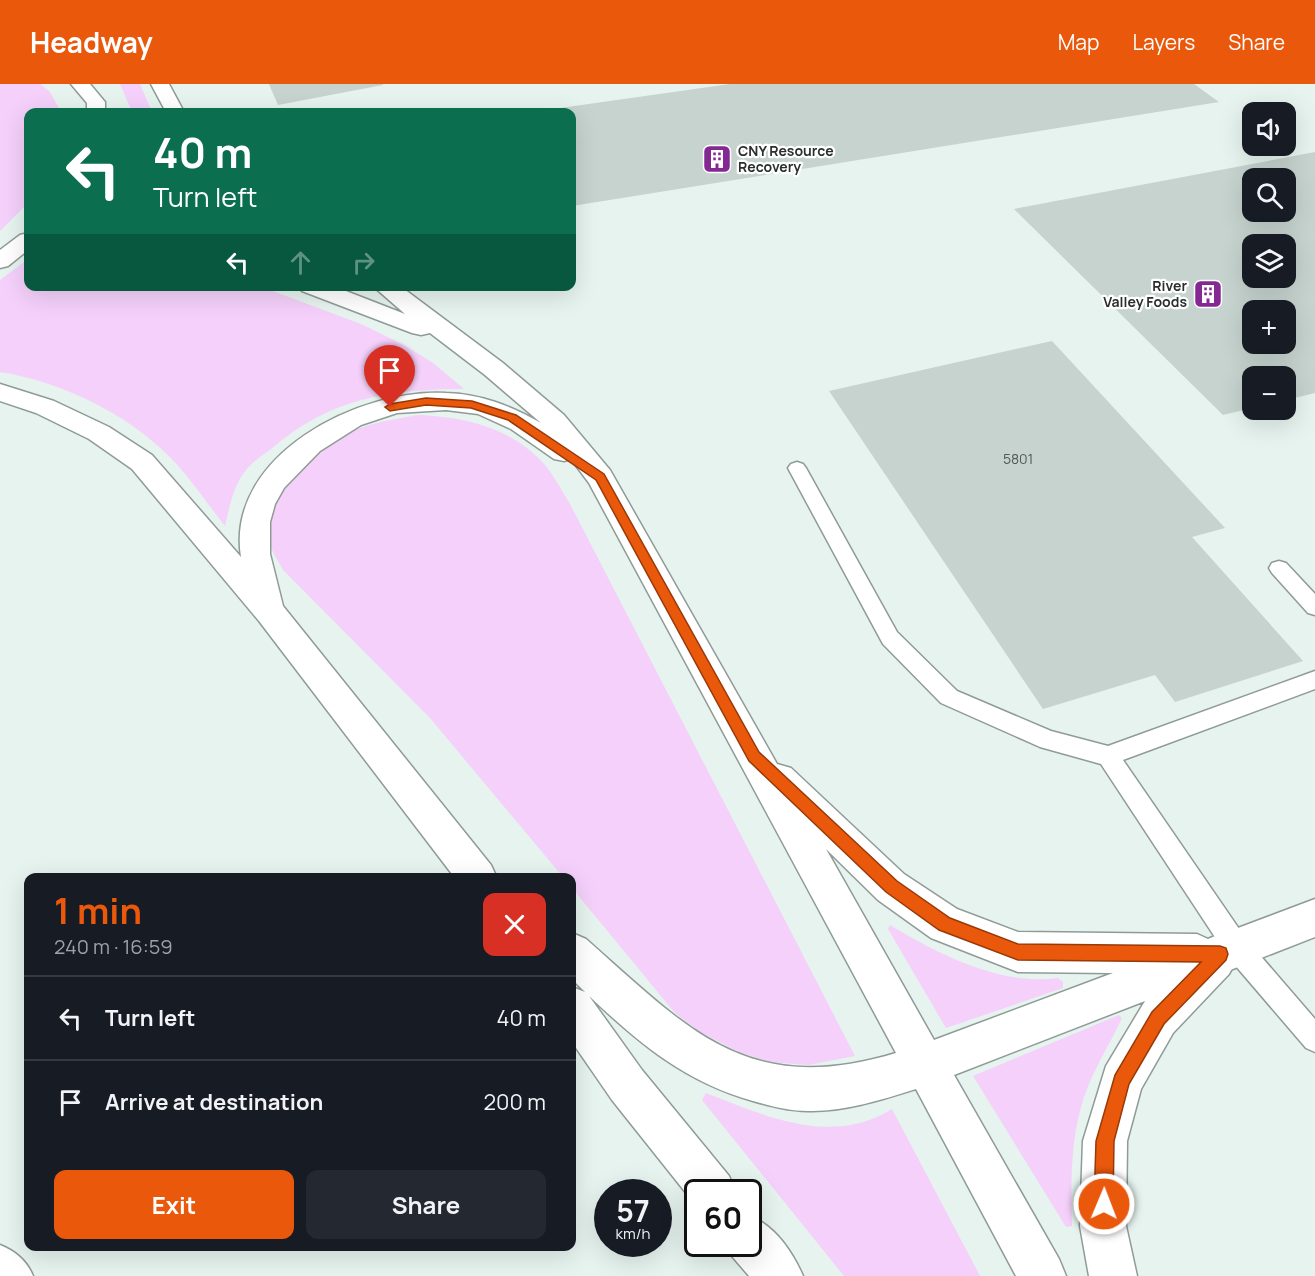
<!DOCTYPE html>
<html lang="en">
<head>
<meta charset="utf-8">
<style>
	:root { --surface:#171b24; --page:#242831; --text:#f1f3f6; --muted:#9ea1a6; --line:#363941; --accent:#ea580c }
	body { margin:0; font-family:Manrope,sans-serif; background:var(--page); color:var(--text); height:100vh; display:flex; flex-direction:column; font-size:22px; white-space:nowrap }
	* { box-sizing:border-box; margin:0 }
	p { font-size:20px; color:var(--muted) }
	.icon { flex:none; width:33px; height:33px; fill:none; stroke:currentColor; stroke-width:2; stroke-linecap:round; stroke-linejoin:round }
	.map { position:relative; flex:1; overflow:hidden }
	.drawer { position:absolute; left:24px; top:789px; width:552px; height:378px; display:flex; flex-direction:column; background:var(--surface); border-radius:12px; box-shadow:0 6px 24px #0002 }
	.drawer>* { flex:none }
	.top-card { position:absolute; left:24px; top:24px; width:552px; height:183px; border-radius:12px; box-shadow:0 6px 24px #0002; background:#0b6e4f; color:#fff; overflow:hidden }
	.fabs { position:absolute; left:1242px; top:18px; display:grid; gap:12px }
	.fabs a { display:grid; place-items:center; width:54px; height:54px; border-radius:12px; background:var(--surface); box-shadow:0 6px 24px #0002; font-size:30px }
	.speed { position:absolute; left:594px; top:1095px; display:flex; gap:12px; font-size:30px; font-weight:700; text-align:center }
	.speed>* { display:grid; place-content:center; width:78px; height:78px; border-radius:50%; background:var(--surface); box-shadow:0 6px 24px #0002; line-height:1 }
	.speed small { font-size:15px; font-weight:400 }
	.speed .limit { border:3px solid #111; border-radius:9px; background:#fff; color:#111 }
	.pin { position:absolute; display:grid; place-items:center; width:51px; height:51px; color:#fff; margin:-62px -26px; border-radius:50% 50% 50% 0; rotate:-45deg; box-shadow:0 0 6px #0007 }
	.pin .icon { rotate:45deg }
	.me { position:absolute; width:66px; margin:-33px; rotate:1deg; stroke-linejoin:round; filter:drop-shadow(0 0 4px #0008) }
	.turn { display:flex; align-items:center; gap:21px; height:126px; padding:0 30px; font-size:27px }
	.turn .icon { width:78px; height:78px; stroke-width:2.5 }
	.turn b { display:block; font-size:42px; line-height:51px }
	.lanes { display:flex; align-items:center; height:57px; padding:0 30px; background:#0003; justify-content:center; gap:30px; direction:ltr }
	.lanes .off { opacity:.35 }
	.round { display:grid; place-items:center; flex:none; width:63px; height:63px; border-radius:12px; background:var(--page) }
	.summary { display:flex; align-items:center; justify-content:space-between; height:102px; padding:0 30px }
	h1 { font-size:36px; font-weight:700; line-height:45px; color:var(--accent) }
	.primary-button { display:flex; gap:12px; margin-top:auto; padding:12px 30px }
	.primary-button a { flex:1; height:69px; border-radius:12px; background:var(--accent); color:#fff; font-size:24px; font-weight:700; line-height:69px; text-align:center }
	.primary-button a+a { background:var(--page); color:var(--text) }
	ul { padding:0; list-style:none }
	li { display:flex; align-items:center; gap:18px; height:84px; padding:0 30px; border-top:2px solid var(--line) }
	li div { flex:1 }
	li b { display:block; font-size:22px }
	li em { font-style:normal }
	header { display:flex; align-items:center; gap:36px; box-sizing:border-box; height:84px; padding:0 30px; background:var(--accent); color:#fff }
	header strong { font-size:28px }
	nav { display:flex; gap:33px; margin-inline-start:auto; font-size:21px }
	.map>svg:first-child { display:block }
</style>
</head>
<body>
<header>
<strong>Headway</strong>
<nav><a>Map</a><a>Layers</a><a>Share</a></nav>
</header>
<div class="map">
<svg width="1315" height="1192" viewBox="0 0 1315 1192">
	<rect width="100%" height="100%" fill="#e6f3ee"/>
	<g fill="#f4d0fa">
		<path d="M 0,0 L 40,0 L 50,8 L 61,28 L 28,28 L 28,119 L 0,147 Z"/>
		<path d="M 120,0 L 140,0 L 152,28 L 132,28 Z"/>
		<path d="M 28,175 L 28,202 L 262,203 L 361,240 L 406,262 L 433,279 L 464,305 C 389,305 330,314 271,365 C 263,371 252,378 246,386 C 234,400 229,424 225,442 C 207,419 190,394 170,373 C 126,329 62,298 0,288 L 0,196 Z"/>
		<path d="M 419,331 C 466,333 512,344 545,381 C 554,392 562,407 570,420 L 855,972 L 808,981 L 769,978 L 737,967 L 700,948 L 675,929 L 572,804 L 572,794 L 563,793 L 430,634 L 283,486 C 280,480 275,473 272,466 C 256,417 305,371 344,351 C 367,339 394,335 419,331 Z"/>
		<path d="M 890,841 C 938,870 1000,902 1058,894 L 1063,898 L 1063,904 L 946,944 L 888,845 Z"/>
		<path d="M 1119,931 L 1122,934 C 1110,960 1093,986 1084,1013 C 1070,1056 1071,1098 1072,1142 L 1066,1143 L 973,992 Z"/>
		<path d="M 706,1009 C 765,1032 832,1063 892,1025 L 980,1192 L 844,1192 L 702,1016 Z"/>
	</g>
	<g fill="#c6d3ce" fill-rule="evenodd">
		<path d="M 269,0 L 383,0 L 383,1 L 278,21 Z"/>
		<path d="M 730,0 L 1194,0 L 1219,18 L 572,122 L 572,28 L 539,27 Z"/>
		<path d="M 1315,68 L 1315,309 L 1286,316 L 1286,292 L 1252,292 L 1252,324 L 1223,331 L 1014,125 ZM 1252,94 L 1286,94 L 1286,128 L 1252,128 ZM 1252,160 L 1286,160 L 1286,194 L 1252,194 ZM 1252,226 L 1286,226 L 1286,260 L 1252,260 Z"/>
		<path d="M 1052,257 L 1225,444 L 1192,453 L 1303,577 L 1175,618 L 1155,591 L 1043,625 L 829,307 Z"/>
	</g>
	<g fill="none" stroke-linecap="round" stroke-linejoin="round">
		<g stroke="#8f9b96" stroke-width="3">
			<g id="service">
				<path d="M 797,378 L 803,380 L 806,384 L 897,548 L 957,607 L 1051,647 L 1108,662 L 1315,587 L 1315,605 L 1123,676 L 1246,855 L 1315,935 L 1315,968 L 1306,964 L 1228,873 L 1101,680 L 1040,663 L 941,619 L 883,560 L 788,384 L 791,380 Z"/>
				<path d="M 1279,477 L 1286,479 L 1315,510 L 1315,531 L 1308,529 L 1272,489 L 1269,484 L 1272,479 Z"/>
				<path d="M 0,1161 C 15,1167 27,1177 33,1192 L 0,1192 Z"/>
			</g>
		</g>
		<g stroke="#8f9b96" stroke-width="3">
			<path id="tertiary" d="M 1315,815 L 1315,853 L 1220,890 L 1206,884 L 1200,870 L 1206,856 Z"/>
		</g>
		<g stroke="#8f9b96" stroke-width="3">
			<g id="primary">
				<path d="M 71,0 L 90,0 L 105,18 L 105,28 L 87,28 L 87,19 Z"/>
				<path d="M 151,0 L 169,0 L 184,28 L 166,28 Z"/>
				<path d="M 28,149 L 28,166 L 8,182 L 0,184 L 0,166 L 20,151 Z"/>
				<path d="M 299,202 L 333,202 L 405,230 L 373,202 L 400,202 L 503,279 L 564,331 L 610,386 L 777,680 L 791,684 L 904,790 L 957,825 L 1018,848 L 1197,850 L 1208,855 L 1220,850 L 1234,856 L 1240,870 L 1229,890 L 1173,949 L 1141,1005 L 1127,1057 L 1126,1142 L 1137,1192 L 1089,1192 L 1080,1142 L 1083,1057 L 1106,982 L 1145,917 L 954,991 L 1059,1175 L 1066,1192 L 1016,1192 L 916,1005 C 881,1016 844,1028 808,1027 C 789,1027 771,1022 753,1017 C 685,998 640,960 589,912 L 642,986 L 729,1092 L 736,1108 L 698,1108 L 698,1124 L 612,1016 L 572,958 L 572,903 L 585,908 L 572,895 L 572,849 L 586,855 C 689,946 747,1014 896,969 L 589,399 L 571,375 L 564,377 L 554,375 L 511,345 L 478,330 L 446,326 L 397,329 L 361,341 L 320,367 L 284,404 L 275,420 L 270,438 L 270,470 L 283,522 L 491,781 L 497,794 L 455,794 L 259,537 L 132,385 L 89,355 L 36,329 L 0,317 L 0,300 L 54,317 L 109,343 L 152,371 L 241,473 C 225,371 360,304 446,309 C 481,310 511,322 541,339 L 485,291 L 430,249 L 421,251 L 412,249 L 302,207 ZM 826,765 L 878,816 L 931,854 L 1018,888 L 1113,889 L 934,956 Z"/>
				<path d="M 748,1131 C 774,1141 792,1167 803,1192 L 749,1192 L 731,1171 L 727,1160 L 748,1160 Z"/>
			</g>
		</g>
		<use href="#service" fill="#fff" fill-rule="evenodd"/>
		<use href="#tertiary" fill="#fff" fill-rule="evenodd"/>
		<use href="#primary" fill="#fff" fill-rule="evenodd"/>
	</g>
	<path fill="#ea580c" stroke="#983908" stroke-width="1.5" d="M 426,314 L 472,317 L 516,331 L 604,390 L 759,668 L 897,797 L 950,834 L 1018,860 L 1220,862 L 1226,864 L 1228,870 L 1226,876 L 1164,940 L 1129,1000 L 1114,1057 L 1113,1120 L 1111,1127 L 1104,1130 L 1097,1127 L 1094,1120 L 1096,1057 L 1115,991 L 1152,928 L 1201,878 L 1018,876 L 939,846 L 886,808 L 749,677 L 596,396 L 508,336 L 471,324 L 426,321 L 390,327 L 385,323 L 390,320 Z"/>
	<defs>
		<g id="building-square" transform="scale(1.5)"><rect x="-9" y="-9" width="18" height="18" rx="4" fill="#842893" stroke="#fff"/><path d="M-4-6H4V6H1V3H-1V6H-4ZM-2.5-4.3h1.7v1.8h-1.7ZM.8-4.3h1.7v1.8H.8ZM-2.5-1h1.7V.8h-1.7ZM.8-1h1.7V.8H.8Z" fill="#fff"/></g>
	</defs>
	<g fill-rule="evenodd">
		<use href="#building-square" x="717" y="75"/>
		<use href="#building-square" x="1208" y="210"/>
	</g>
	<g text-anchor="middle" stroke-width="4.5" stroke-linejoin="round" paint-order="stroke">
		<g font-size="14" font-weight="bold" fill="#2a2f2d" stroke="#fff" text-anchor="start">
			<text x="738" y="72">CNY Resource<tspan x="738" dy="16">Recovery</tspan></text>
			<text x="1187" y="207" text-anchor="end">River<tspan x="1187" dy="16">Valley Foods</tspan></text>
		</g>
		<g font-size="14" fill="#515855">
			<text x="1018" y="380">5801</text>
		</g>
	</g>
</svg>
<div class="fabs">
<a><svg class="icon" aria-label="sound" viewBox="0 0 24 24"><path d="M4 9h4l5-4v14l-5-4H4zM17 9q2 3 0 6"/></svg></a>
<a><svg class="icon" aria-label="search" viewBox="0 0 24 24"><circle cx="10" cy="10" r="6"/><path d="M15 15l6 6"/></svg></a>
<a><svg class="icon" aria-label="layers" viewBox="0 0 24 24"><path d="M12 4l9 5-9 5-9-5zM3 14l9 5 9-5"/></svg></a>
<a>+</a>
<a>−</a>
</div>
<div class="speed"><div>57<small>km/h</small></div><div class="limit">60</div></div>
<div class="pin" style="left:390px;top:323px;background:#d93025"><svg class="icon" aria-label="arrive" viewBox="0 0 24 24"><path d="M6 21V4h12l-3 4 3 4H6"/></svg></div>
<svg class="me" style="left:1104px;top:1120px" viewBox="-20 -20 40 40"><circle r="17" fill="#ea580c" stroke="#fff" stroke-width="3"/><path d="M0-11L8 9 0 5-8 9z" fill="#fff"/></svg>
<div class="top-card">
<div class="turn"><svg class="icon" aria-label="left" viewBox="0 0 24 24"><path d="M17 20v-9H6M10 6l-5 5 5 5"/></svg><div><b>40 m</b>Turn left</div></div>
<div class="lanes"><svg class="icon" aria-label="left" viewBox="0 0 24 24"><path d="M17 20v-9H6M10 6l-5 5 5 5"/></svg><svg class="icon off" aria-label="ahead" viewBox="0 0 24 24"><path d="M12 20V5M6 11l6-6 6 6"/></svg><svg class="icon off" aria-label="right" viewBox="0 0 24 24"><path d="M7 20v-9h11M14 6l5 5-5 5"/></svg></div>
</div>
<section class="drawer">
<div class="summary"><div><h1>1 min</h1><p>240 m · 16:59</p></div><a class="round" style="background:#d93025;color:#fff"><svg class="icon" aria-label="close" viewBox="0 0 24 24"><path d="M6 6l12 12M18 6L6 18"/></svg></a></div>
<ul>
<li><svg class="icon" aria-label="left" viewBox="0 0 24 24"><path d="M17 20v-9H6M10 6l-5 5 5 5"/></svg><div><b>Turn left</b></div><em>40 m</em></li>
<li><svg class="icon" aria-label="arrive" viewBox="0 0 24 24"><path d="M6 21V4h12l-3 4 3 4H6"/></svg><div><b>Arrive at destination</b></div><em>200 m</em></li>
</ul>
<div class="primary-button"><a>Exit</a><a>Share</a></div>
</section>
</div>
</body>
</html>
